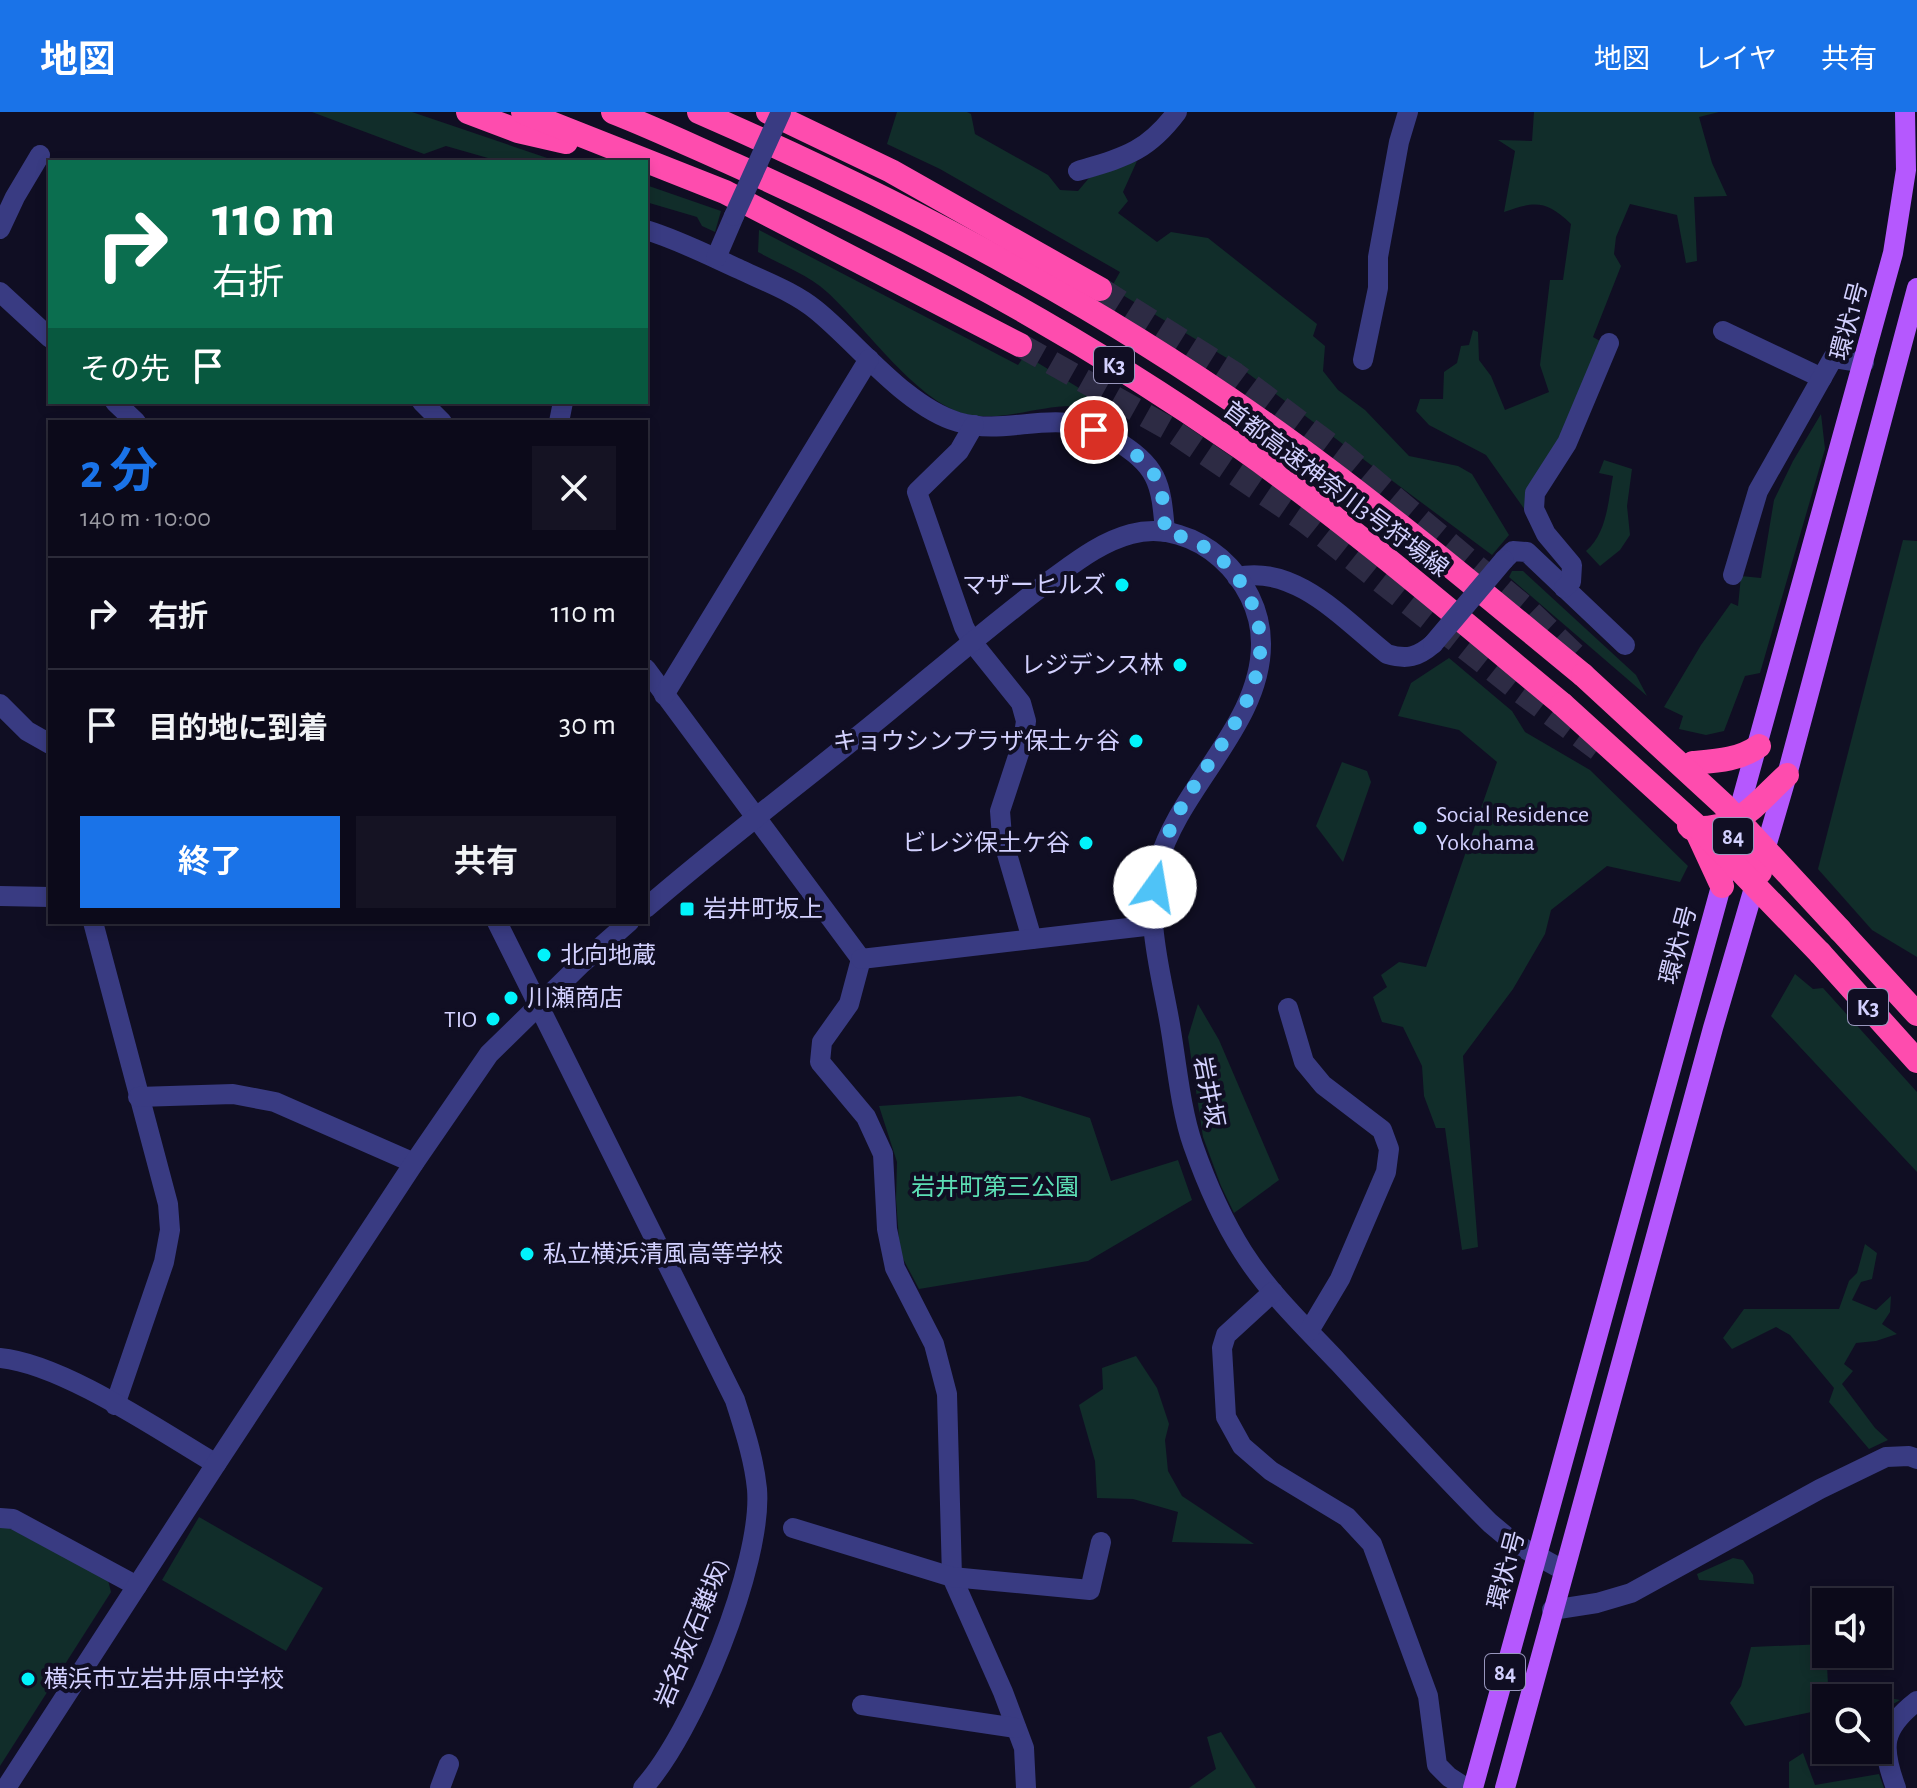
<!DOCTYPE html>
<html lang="ja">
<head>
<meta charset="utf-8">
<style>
	:root { --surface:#0c0a1a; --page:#151323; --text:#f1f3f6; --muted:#9a9aa2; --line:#2c2b39; --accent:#1a73e8 }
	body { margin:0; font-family:"Alegreya Sans","Noto Sans JP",sans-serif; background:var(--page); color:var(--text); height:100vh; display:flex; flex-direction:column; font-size:30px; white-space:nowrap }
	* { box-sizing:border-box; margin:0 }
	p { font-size:26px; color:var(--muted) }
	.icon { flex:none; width:44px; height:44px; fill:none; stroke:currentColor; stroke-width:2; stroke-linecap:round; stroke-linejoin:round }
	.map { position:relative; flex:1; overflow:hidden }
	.side { position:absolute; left:48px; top:308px; width:600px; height:504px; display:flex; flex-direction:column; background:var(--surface); border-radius:0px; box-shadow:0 4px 12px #0003,0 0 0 2px var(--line) }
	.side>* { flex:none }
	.guide { position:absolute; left:48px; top:48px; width:600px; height:244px; border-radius:0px; box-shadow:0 4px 12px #0003,0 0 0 2px var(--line); background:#0b6e4f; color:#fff; overflow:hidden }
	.controls { position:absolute; left:1812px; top:1476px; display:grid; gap:16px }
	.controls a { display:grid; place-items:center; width:80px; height:80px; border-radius:0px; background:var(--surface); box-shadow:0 4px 12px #0003,0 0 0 2px var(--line); font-size:40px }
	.pin { position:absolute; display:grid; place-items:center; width:68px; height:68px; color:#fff; margin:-34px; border:4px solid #fff; border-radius:50%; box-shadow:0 2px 8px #0007 }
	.me { position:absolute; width:88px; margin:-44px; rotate:13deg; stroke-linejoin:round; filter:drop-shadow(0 0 6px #0008) }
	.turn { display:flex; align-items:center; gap:28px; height:168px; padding:0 32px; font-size:36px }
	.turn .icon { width:104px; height:104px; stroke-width:2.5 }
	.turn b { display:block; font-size:56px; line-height:68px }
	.then { display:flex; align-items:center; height:76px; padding:0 32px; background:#0003; gap:16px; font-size:30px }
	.round { display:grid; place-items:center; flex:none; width:84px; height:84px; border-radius:0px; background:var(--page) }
	.headline { display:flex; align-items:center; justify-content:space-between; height:136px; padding:0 32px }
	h1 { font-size:48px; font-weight:700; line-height:60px; color:var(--accent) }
	.button { display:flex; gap:16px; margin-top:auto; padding:16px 32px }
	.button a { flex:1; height:92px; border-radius:0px; background:var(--accent); color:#fff; font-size:32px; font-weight:700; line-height:92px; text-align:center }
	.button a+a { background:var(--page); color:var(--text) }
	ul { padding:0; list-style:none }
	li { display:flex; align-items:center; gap:24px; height:112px; padding:0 32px; border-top:2px solid var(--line) }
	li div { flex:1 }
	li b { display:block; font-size:30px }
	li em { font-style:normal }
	header { display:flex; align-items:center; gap:48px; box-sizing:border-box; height:112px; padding:0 40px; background:var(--accent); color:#fff }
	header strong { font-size:38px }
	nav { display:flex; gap:44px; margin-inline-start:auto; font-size:28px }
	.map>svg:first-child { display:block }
</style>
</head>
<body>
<header>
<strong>地図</strong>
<nav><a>地図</a><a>レイヤ</a><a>共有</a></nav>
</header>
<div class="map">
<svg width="1917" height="1676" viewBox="0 0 1917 1676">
	<rect width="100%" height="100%" fill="#100e23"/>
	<g fill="#112d2a">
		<path d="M 312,0 L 412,0 L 559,50 L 502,50 L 446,34 L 424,42 Z"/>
		<path d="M 897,0 L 967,0 L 971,2 L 975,22 L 1048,63 L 1060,78 L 1078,79 L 1089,66 L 1137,49 L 1123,80 L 1128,89 L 1118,101 L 1157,130 L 1171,120 L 1208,126 L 1317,212 L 1313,224 L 1325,234 L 1323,259 L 1338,278 L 1365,298 L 1409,344 L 1458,354 L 1472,362 L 1509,423 L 1492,443 L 1230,248 L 1111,176 L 1120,160 L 940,57 L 887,32 Z"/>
		<path d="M 1534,0 L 1719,0 L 1699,5 L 1712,51 L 1727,84 L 1694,85 L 1697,149 L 1686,151 L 1677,103 L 1630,92 L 1616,125 L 1614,142 L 1621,154 L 1593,225 L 1600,229 L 1559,328 L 1525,398 L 1486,343 L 1429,313 L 1416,299 L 1420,287 L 1443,287 L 1444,260 L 1457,251 L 1461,234 L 1469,233 L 1473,218 L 1478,220 L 1479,248 L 1491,264 L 1505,298 L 1549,280 L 1540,253 L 1550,168 L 1563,168 L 1571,112 C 1546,88 1535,89 1504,100 L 1515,39 L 1498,28 L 1532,29 Z"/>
		<path d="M 646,73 L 721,99 L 715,120 L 702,114 L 697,105 L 646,90 Z"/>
		<path d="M 759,118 L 1018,253 L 1025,243 L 1097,287 L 1092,296 C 1052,287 1011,310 970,303 C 919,294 865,214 827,180 C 809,163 780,152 758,140 Z"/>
		<path d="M 1821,302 L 1825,337 L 1760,561 L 1745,564 L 1724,619 L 1706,623 L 1679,617 L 1683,604 L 1664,595 L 1701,533 L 1731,491 L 1738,494 L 1741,464 L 1761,466 L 1774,388 L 1793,349 Z"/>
		<path d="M 1604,348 L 1632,357 L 1627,394 L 1630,423 L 1620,438 L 1600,454 L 1586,439 C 1607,421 1608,390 1613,364 L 1599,361 Z"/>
		<path d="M 1903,428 L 1917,429 L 1917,845 L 1872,818 L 1818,757 Z"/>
		<path d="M 1512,459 L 1523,459 L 1636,563 L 1647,584 L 1509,465 Z"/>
		<path d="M 1449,546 L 1512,599 L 1525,620 L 1590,658 L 1688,754 L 1680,770 L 1607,754 L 1551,798 L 1545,822 L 1513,877 L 1463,944 L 1478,1135 L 1462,1138 L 1445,1016 L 1436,1016 L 1424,984 L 1422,954 L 1403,915 L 1382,910 L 1373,885 L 1387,875 L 1381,863 L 1399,850 L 1426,855 L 1497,650 L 1459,618 L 1398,604 L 1411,571 Z"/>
		<path d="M 1342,650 L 1367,659 L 1371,670 L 1343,750 L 1316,714 Z"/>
		<path d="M 1795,862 L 1813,877 L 1823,876 L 1917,980 L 1917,1060 L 1771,904 Z"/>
		<path d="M 1198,892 L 1219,928 L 1279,1068 L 1234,1101 L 1221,1074 L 1203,1025 L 1188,925 Z"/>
		<path d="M 1020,984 L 1090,1006 L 1111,1069 L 1178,1048 L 1192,1088 L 1088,1149 L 919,1177 L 900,1141 L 896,1087 L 897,1050 L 879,994 Z"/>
		<path d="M 1865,1132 L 1877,1141 L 1872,1167 L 1861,1170 L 1852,1188 L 1876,1198 L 1891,1184 L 1890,1200 L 1882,1212 L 1897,1222 L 1876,1229 L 1856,1231 L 1844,1252 L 1853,1259 L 1842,1272 L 1875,1316 L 1888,1328 L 1869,1337 L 1829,1290 L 1834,1276 L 1790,1223 L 1776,1215 L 1732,1237 L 1723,1226 L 1744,1197 L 1839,1197 L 1849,1169 L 1857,1161 Z"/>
		<path d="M 1136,1244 L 1157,1276 L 1169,1312 L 1165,1328 L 1168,1359 L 1182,1384 L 1254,1432 L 1172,1430 L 1178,1400 L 1133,1387 L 1097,1386 L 1095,1349 L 1079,1293 L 1103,1277 L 1102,1256 Z"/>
		<path d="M 199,1405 L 323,1476 L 286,1539 L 162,1468 Z"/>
		<path d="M 0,1415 L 9,1416 L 108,1468 L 111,1480 L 0,1654 Z"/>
		<path d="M 1733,1446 L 1743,1448 L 1753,1463 L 1754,1472 L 1699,1468 L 1697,1462 Z"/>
		<path d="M 1826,1532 L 1828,1573 L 1857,1570 L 1857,1580 L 1900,1588 L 1883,1598 L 1878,1597 L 1878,1586 L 1826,1586 L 1826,1597 L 1745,1614 L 1730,1591 L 1741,1574 L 1751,1535 Z"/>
		<path d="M 1221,1620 L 1256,1676 L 1189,1676 L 1216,1657 L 1207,1625 Z"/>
		<path d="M 1803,1641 L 1815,1673 L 1879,1662 L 1884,1676 L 1789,1676 L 1789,1650 Z"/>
	</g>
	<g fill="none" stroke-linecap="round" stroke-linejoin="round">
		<g stroke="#2d2b44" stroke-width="24" stroke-dasharray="24 12" stroke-linecap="butt">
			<path d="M 1100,177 L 1235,262 L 1341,341 L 1529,499 L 1581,549"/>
			<path d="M 1020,233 L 1168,316 L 1305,409 L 1516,576 L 1598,637"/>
		</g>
		<g stroke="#393b82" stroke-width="20">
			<path d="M 1078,59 C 1125,45 1147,40 1177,0"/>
			<path d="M 0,117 L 15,85 L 40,43"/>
			<path d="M 646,118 C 679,128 710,144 741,158 C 766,170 794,180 816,198 C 857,231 906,295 958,310 C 1012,326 1056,292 1112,326 C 1158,354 1161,369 1165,420"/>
			<path d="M 716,146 L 734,104"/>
			<path d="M 0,180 L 50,226"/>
			<path d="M 1723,219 L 1822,266"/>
			<path d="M 1363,248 L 1378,176 L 1378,145 L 1399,30 L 1408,0"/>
			<path d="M 115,290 L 136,310"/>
			<path d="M 422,290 L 442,310"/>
			<path d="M 559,310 L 563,290"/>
			<path d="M 974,313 L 959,339 L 917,380 L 964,515 L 972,530 L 1021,591 L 1026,609 L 1023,629 L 1000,699 L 1002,725 L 1032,827"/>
			<path d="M 1504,448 L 1513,439 L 1527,440 L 1625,533"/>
			<path d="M 1733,463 L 1758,379 L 1833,246 L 1864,251"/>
			<path d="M 1237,465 C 1296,452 1345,509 1387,542 C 1407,548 1418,545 1433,532"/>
			<path d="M 1564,476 L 1571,470 L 1572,453 L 1546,422 L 1534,397 L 1535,381 L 1567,331 L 1609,231"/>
			<path d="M 646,557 L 861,847 L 849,892 L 822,930 L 820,950 L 866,1005 L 883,1042 L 887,1117 L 895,1156 L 934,1232 L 947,1282 L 952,1465 L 1003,1580 L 1024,1636 L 1026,1676"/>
			<path d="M 664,583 L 869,247"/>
			<path d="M 0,592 L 27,619 L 50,632"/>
			<path d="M 0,784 L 50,785"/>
			<path d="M 646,796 C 727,726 813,662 895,594 C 947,551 998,507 1052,467 C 1077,449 1101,430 1131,422 C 1196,405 1261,467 1261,531 C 1262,612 1179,675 1158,752 C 1144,802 1160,857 1169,907 C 1176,945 1180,996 1193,1033 C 1206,1070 1222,1107 1243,1140 C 1269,1181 1306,1216 1339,1251 C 1389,1305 1438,1359 1490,1411 L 1514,1431 L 1563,1458"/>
			<path d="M 93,810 L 168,1092 L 170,1118 L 164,1150 L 115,1293"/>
			<path d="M 497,810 L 735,1288 C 744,1317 754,1346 757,1377 C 763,1451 693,1622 643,1676"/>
			<path d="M 861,847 L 1154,813"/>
			<path d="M 1288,896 L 1304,950 L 1323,973 L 1382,1018 L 1389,1037 L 1386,1060 L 1340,1167 L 1309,1219"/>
			<path d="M 138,985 L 233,982 L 275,990 L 414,1051"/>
			<path d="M 1273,1180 L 1226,1223 L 1222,1236 L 1226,1305 L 1242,1334 L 1271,1359 L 1347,1405 L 1372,1432 L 1428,1584 L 1437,1653 L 1449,1665 L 1466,1676"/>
			<path d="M 0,1246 C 63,1252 160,1319 216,1352"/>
			<path d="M 0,1406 L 13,1407 L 137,1474"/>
			<path d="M 793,1416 L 952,1465 L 1090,1478 L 1101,1430"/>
			<path d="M 1552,1498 L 1597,1491 L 1631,1481 L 1820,1377 L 1886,1345 L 1909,1344 L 1917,1347"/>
			<path d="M 862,1593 L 1016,1616"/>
			<path d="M 6,1676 L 216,1352 L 414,1051 L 489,942 L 580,853 L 629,810"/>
			<path d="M 440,1676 L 449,1652"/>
			<path d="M 1896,1676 C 1881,1635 1881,1617 1917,1589"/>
		</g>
		<g stroke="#b558fe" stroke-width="20">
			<path d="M 1735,713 L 1893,141 L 1906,58 L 1905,0"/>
			<path d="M 1473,1676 L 1725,760"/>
			<path d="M 1505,1676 L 1713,916 L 1787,663 L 1917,176"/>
		</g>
		<g stroke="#fe4cae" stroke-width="24">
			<path d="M 468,0 L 518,19 L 566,30"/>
			<path d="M 523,0 L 725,80 L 1020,233"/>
			<path d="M 613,0 C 654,16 694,35 735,53 C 911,132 1082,225 1241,336 C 1353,415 1457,505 1562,592"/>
			<path d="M 699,0 C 894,85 1085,185 1260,308 C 1372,387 1477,476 1583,563"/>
			<path d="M 768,0 L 891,59 L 1100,177"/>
			<path d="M 1693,651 C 1717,649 1739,648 1759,634"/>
			<path d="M 1736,711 L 1760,760"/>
			<path d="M 1689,714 L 1697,720 L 1722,774"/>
			<path d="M 1691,716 C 1740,719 1753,694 1787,663"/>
			<path d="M 1840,818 L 1917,902"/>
			<path d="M 1820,841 L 1917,949"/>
		</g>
		<g stroke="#393b82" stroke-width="20">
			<path d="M 734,104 L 781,0"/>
			<path d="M 1433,532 L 1504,448"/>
		</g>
		<g stroke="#fe4cae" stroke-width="24">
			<path d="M 1583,563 L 1723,692 L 1840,818"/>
			<path d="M 1562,592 L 1702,719 L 1820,841"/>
		</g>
	</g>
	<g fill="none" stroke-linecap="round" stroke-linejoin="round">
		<path stroke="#4fc3f7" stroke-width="14" stroke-dasharray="0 25.2" d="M 1094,318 C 1119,329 1151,348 1160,375 C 1164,389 1164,405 1165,420 C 1199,428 1224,443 1243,474 C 1296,563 1214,631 1176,705 C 1165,726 1158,751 1155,775"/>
	</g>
	<g fill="#01f3fb" stroke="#100e23" stroke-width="3">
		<circle cx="1122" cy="473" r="8"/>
		<circle cx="1180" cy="553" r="8"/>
		<circle cx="1136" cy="629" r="8"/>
		<circle cx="1420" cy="716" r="8"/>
		<circle cx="1086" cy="731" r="8"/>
		<rect x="679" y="789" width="16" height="16" rx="4"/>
		<circle cx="544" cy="843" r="8"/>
		<circle cx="511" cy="886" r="8"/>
		<circle cx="493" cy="907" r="8"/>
		<circle cx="527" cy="1142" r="8"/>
		<circle cx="28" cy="1567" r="8"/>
	</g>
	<g text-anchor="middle" stroke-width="8" stroke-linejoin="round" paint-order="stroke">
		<g fill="#100e23" stroke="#9896bd" stroke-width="2">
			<rect x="1094" y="235" width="40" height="36" rx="6"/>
			<rect x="1713" y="706" width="40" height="36" rx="6"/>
			<rect x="1848" y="877" width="40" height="36" rx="6"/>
			<rect x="1485" y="1542" width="40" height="36" rx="6"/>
		</g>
		<g font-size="22" font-weight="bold" fill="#d3d1ff">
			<text x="1114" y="261">K3</text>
			<text x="1733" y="732">84</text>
			<text x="1868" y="903">K3</text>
			<text x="1505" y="1568">84</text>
		</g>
		<g font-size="24" fill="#d3d1ff" stroke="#100e23">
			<text transform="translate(1849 209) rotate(-75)" y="8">環状1号</text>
			<text transform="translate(1336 377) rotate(37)" y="8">首都高速神奈川3号狩場線</text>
			<text transform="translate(1678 833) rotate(-75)" y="8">環状1号</text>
			<text transform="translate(1209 980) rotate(79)" y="8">岩井坂</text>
			<text transform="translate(1506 1458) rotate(-75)" y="8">環状1号</text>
			<text transform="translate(692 1521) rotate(-68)" y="8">岩名坂(石難坂)</text>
		</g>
		<g font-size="24" fill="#d3d1ff" stroke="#100e23" text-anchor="start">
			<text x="1106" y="481" text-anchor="end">マザーヒルズ</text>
			<text x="1164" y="561" text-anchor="end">レジデンス林</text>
			<text x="1120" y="637" text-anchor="end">キョウシンプラザ保土ヶ谷</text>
			<text x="1436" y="710">Social Residence<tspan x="1436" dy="28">Yokohama</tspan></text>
			<text x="1070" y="739" text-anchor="end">ビレジ保土ケ谷</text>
			<text x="703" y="805">岩井町坂上</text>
			<text x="560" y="851">北向地蔵</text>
			<text x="527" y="894">川瀬商店</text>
			<text x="477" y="915" text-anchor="end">TIO</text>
			<text x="543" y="1150">私立横浜清風高等学校</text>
			<text x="44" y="1575">横浜市立岩井原中学校</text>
		</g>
		<g font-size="24" fill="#5cdfb5" stroke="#100e23">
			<text x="995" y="1083">岩井町第三公園</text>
		</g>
	</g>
</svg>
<div class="controls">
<a><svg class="icon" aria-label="sound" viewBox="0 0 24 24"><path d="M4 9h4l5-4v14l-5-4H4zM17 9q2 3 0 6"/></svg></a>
<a><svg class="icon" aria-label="search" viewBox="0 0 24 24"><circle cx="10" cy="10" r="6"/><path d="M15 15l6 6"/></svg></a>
</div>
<div class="pin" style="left:1094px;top:318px;background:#d93025"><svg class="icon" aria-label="arrive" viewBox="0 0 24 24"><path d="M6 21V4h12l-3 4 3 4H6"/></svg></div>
<svg class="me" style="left:1155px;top:775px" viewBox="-20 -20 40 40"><circle r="19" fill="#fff"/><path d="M0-13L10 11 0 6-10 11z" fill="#4fc3f7"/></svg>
<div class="guide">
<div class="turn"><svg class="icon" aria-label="right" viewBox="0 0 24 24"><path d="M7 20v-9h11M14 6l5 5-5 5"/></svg><div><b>110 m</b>右折</div></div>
<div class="then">その先<svg class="icon" aria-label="arrive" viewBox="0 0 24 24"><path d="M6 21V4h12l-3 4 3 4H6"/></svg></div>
</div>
<section class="side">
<div class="headline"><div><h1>2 分</h1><p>140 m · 10:00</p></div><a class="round"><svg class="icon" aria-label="close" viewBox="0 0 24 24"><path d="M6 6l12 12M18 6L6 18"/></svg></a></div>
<ul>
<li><svg class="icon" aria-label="right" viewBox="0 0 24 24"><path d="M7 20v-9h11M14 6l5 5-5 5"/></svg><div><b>右折</b></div><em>110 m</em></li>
<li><svg class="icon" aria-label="arrive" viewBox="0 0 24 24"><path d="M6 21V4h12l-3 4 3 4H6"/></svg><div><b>目的地に到着</b></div><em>30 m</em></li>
</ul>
<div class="button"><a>終了</a><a>共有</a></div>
</section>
</div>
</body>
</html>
